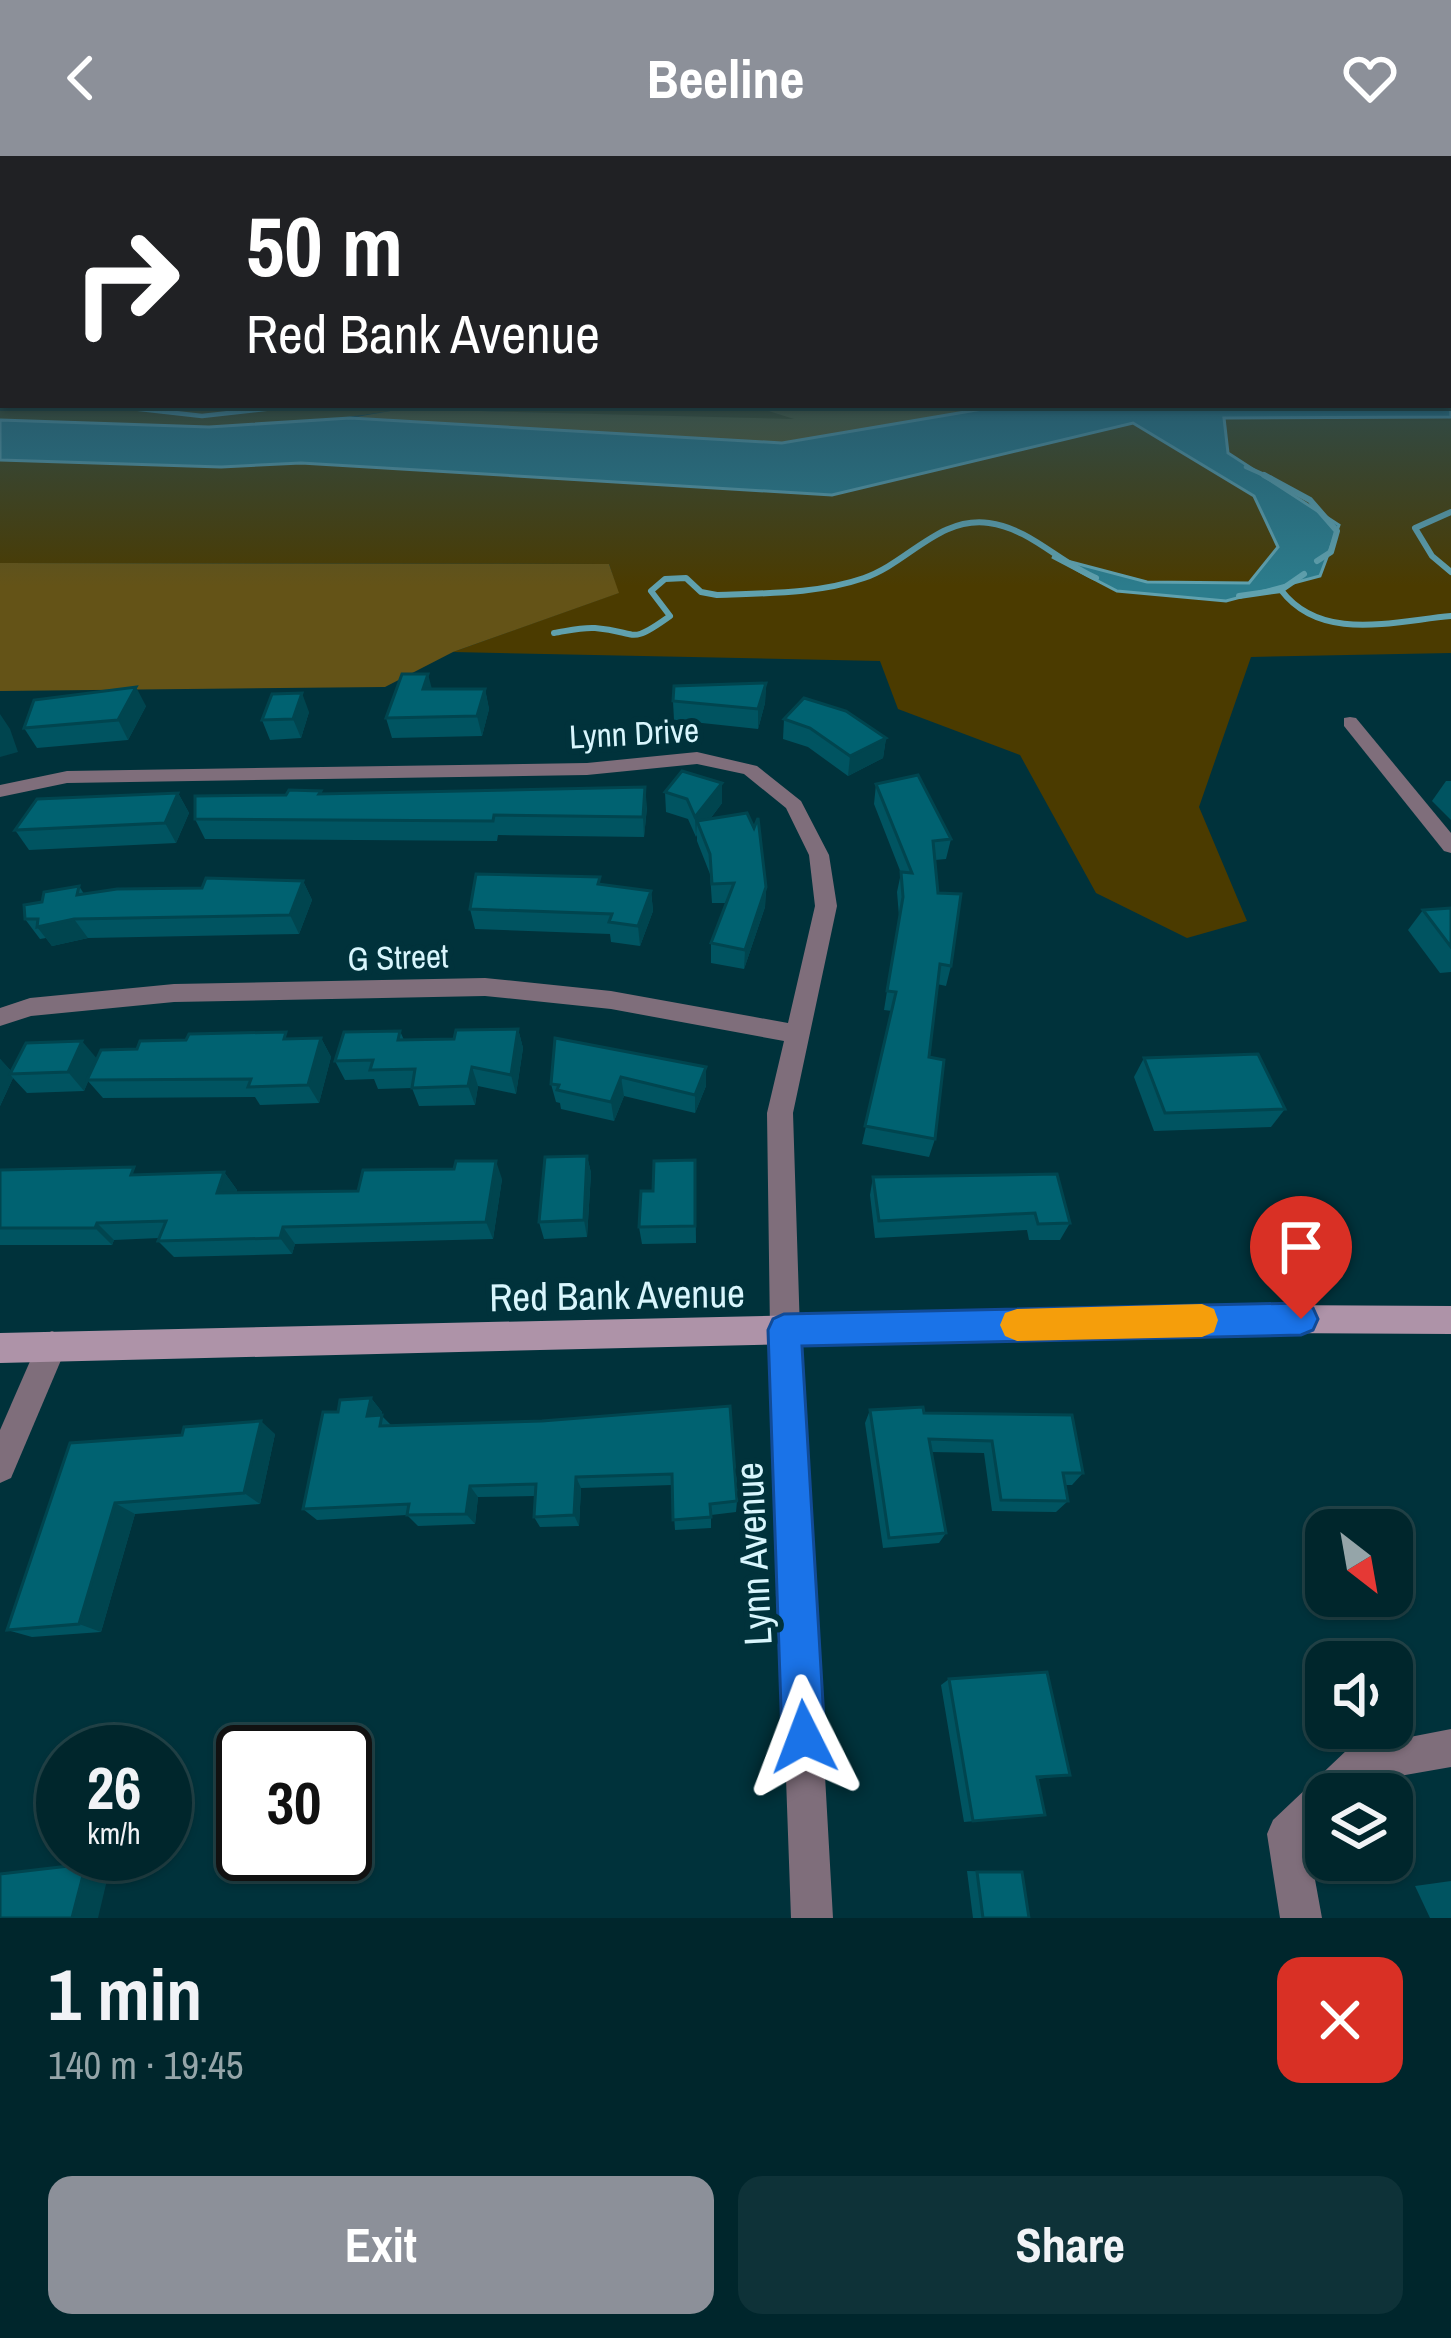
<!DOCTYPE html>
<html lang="en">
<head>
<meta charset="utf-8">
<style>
	:root { --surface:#00262c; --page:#0e3238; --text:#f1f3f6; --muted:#95a5a9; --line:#224348; --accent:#8c9099 }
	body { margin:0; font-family:"Archivo Narrow",sans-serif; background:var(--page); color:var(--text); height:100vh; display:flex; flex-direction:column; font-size:45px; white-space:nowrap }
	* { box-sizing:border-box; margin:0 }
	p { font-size:39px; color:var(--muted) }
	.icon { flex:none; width:66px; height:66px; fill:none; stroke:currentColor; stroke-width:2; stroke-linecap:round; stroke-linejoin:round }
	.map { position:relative; height:1762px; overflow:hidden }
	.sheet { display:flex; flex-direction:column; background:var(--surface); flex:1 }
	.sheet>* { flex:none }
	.hud { position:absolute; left:0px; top:0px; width:1452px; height:252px; box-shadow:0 3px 9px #0004,0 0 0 3px var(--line); background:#202124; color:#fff; overflow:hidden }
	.needle { width:78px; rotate:149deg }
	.controls { position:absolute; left:1305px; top:1353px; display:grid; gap:24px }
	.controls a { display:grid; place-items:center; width:108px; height:108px; border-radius:24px; background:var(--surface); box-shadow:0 3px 9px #0004,0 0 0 3px var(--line); font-size:60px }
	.speed { position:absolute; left:36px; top:1569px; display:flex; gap:24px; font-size:60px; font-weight:700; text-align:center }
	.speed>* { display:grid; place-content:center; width:156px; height:156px; border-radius:50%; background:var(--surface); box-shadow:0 3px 9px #0004,0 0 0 3px var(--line); line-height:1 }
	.speed small { font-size:30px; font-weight:400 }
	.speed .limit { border:6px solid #111; border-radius:18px; background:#fff; color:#111 }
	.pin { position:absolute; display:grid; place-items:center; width:102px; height:102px; color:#fff; margin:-123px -51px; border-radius:50% 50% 50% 0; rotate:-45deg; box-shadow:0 0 12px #0007 }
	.pin .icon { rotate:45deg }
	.me { position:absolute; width:132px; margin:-66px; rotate:357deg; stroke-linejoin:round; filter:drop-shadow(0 0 9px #0008) }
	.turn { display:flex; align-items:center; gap:42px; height:252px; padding:0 48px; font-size:54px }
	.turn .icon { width:156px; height:156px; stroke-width:2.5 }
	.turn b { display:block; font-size:84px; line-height:102px }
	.round { display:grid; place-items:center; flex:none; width:126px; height:126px; border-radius:24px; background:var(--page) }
	.headline { display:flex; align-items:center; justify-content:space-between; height:204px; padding:0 48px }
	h1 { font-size:72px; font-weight:700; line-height:90px }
	.cta { display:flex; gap:24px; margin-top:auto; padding:24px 48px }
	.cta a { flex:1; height:138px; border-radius:24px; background:var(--accent); color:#fff; font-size:48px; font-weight:700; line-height:138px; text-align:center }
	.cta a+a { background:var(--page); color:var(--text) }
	header { display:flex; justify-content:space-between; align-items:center; height:156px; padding:0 48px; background:var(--accent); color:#fff; font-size:54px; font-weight:700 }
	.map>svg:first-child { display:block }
</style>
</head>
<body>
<header><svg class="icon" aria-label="back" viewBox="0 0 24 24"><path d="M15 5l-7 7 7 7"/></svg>Beeline<svg class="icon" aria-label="heart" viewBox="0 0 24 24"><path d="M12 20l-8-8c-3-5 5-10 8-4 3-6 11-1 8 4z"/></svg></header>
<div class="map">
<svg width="1451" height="1762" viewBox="0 0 1451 1762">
	<rect width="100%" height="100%" fill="#00323b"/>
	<g fill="#4b3b00">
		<path d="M 0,183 L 3,249 L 749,249 L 800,264 L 402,253 C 269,276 134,273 0,264 Z"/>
		<path d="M 1451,261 L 1451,497 L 1251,501 L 1199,651 L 1247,765 L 1187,782 L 1096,737 L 1020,599 L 898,553 L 880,505 L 453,496 L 618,437 L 609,408 L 0,407 L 0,304 L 221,311 L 301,307 L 832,339 L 1133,267 L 1254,340 L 1279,391 L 1250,427 L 1147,426 L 1059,404 L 1117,435 L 1226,445 L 1320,420 L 1228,297 L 1223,262 Z"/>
	</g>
	<g fill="#645317">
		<path d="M 749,249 L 1006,249 L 782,287 L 350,262 L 402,253 L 794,263 Z"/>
		<path d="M 0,407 L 609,408 L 619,437 L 453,496 L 385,531 L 0,535 Z"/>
	</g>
	<path fill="#2c7c8c" stroke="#60a1ae" stroke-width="3" d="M 1449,225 L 1451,261 L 1224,262 L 1228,297 L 1339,369 L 1320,420 L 1226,445 L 1117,435 L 1052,401 L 1147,426 L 1249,427 L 1278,391 L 1254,340 L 1133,267 L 832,339 L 301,307 L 221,311 L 0,304 L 0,264 L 209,271 L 350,262 L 782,287 L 1006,249 L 1449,249 Z"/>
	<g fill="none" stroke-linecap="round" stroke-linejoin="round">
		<g stroke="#60a1ae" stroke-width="4.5">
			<path d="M 104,249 L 202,260 L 300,249"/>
			<path d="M 1246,311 L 1271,322"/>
		</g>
		<g stroke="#60a1ae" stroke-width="6">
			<path d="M 1264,319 L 1310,344 L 1337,375 L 1331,396 L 1317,405"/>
			<path d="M 1451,356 L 1415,372 L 1432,400 L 1451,416"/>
			<path d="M 1281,434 C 1321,487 1394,465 1451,460"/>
			<path d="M 1239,440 L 1281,434 L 1304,418"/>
			<path d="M 554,477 C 567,475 582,471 595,472 C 639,475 627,491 670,460 L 651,435 L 665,423 L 686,422 L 701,436 L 717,439 C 765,437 818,438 864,422 C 908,407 939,360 989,367 C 1029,372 1060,407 1096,422"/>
		</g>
		<g fill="#7f6e7b" fill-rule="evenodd">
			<path d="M 1350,561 L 1356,562 L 1451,677 L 1451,697 L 1444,695 L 1344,570 L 1344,562 Z"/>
			<path d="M 697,596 L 757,610 L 801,645 L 829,699 L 837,750 L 793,957 L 800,1175 L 833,1762 L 791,1762 L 770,1175 L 767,957 L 784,885 L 611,853 L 485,840 L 174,846 L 31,860 L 0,870 L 0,852 L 30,842 L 174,828 L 485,822 L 611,835 L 788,867 L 815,750 L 809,699 L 786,652 L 744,618 L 697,608 L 587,619 L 67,627 L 0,641 L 0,629 L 67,615 L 587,607 Z"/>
			<path d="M 52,1175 L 63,1180 L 67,1190 L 11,1322 L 0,1327 L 0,1274 L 41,1180 Z"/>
			<path d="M 1451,1573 L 1451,1611 L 1371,1625 L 1357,1638 L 1326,1638 L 1326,1668 L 1308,1685 L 1322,1762 L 1280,1762 L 1267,1678 L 1273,1664 L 1348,1593 Z"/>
		</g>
		<path fill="#ae93a8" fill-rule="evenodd" d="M 1253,1149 L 1451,1150 L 1451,1178 L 1253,1177 L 0,1207 L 0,1177 Z"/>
	</g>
	<g fill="#005461">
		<path d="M 766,527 L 765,547 L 758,573 L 674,564 L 673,545 Z"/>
		<path d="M 432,533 L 485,533 L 489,553 L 482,580 L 392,582 L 386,562 Z"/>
		<path d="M 146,550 L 128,584 L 37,592 L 24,572 Z"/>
		<path d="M 309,556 L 301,582 L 270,584 L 262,564 Z"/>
		<path d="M 784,563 L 886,582 L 883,602 L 848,620 L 808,591 L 783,583 Z"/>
		<path d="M 1446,625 L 1451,625 L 1451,664 L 1432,645 Z"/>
		<path d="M 722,627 L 722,647 L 710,663 L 766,731 L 765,751 L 744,813 L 711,807 L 711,787 L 726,747 L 712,747 L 710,718 L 697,685 L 697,679 L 696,681 L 688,663 L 666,656 L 665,636 Z"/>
		<path d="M 876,628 L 951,683 L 946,703 L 935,704 L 938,737 L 951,810 L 946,830 L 937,828 L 929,901 L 935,983 L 929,1001 L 862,988 L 892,855 L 884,854 L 899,760 L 897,736 L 901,717 L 874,648 Z"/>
		<path d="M 178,637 L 189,657 L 176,687 L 29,694 L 15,674 Z"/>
		<path d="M 322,638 L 647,651 L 644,681 L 498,679 L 497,685 L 205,683 L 195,663 L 286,639 Z"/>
		<path d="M 303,725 L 312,744 L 299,778 L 88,782 L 52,790 L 46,782 L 40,783 L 25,763 L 42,746 L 79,730 L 84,738 Z"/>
		<path d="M 601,728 L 651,735 L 653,755 L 640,790 L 611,786 L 610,778 L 475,773 L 470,753 Z"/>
		<path d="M 1451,752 L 1451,816 L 1440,817 L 1408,774 L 1423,754 Z"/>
		<path d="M 518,873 L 523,892 L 516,938 L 478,930 L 475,949 L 419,950 L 412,932 L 378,933 L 374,923 L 345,924 L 335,905 L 400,875 L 404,884 L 454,883 Z"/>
		<path d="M 321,882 L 331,901 L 319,947 L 260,949 L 255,941 L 103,942 L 88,925 L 84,935 L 27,937 L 13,922 L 0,950 L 0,903 L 11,915 L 97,903 L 137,893 Z"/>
		<path d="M 555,882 L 706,930 L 695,957 L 624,940 L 614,965 L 561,953 L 560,947 L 556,946 L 551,928 Z"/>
		<path d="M 1144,902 L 1285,953 L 1271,971 L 1154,975 L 1134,921 Z"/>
		<path d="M 587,1000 L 591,1017 L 587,1081 L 544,1083 L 539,1066 Z"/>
		<path d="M 695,1004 L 696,1087 L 642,1088 L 639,1071 L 653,1035 Z"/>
		<path d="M 0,1014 L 140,1019 L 224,1016 L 237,1034 L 236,1037 L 358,1035 L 502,1023 L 493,1083 L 295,1088 L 292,1098 L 174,1101 L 158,1085 L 159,1082 L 114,1084 L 112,1089 L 0,1089 Z"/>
		<path d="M 1057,1018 L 1070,1067 L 1060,1084 L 1029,1084 L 1027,1074 L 875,1082 L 870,1039 L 873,1021 Z"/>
		<path d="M 371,1242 L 382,1256 L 381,1259 L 391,1269 L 542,1265 L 737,1345 L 736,1356 L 711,1359 L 711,1372 L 675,1374 L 672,1329 L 581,1332 L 579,1370 L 540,1371 L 534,1361 L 535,1340 L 478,1341 L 475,1368 L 418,1370 L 407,1359 L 317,1364 L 303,1353 L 338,1256 Z"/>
		<path d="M 870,1254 L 924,1257 L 1083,1317 L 1072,1329 L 1065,1329 L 1068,1345 L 1056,1356 L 992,1355 L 984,1297 L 931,1296 L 946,1377 L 939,1387 L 883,1392 L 865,1267 Z"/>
		<path d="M 275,1278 L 260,1348 L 135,1358 L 101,1476 L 32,1481 L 7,1474 L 70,1287 Z"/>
		<path d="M 949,1523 L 1070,1619 L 1037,1623 L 1045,1659 L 964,1666 L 941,1529 Z"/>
		<path d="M 967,1715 L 1022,1716 L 1029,1762 L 1087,1762 L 973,1762 Z"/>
		<path d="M 1451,1725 L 1451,1762 L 1430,1762 L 1415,1730 Z"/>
	</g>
	<g fill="#00454f">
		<path d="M 428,518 L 433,537 L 423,533 Z"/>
		<path d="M 766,527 L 765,547 L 758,573 L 758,553 Z"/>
		<path d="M 136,531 L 146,550 L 128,584 L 118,564 Z"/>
		<path d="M 485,533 L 489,553 L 482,580 L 477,560 Z"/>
		<path d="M 302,537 L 309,556 L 301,582 L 293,563 Z"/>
		<path d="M 0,558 L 10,573 L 18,596 L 0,601 Z"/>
		<path d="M 886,582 L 883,602 L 848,620 L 850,600 Z"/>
		<path d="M 722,627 L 722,647 L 701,675 L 697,665 L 696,681 L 695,661 Z"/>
		<path d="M 645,631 L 647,651 L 644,681 L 643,661 Z"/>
		<path d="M 178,637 L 189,657 L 176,687 L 165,667 Z"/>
		<path d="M 303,725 L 312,744 L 299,778 L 290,759 Z"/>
		<path d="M 766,731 L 765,751 L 744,813 L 745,794 Z"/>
		<path d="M 651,735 L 653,755 L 640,790 L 638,770 Z"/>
		<path d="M 74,763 L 88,782 L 52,790 L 37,771 Z"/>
		<path d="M 518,873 L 523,892 L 516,938 L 511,919 Z"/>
		<path d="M 321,882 L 331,901 L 319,947 L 308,929 Z"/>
		<path d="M 82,885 L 98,904 L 84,935 L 68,916 Z"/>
		<path d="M 0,903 L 14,918 L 10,918 L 13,922 L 0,950 Z"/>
		<path d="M 472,911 L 478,930 L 475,949 L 468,930 Z"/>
		<path d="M 706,911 L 706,930 L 695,957 L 695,939 Z"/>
		<path d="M 621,921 L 624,940 L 614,965 L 611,946 Z"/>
		<path d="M 587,1000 L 591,1017 L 587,1081 L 584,1064 Z"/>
		<path d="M 496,1005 L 502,1023 L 493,1083 L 486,1066 Z"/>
		<path d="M 224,1016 L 237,1034 L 230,1054 L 217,1037 Z"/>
		<path d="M 97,1067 L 114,1084 L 112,1089 L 95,1072 Z"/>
		<path d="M 283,1071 L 295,1088 L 292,1098 L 280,1082 Z"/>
		<path d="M 371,1242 L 382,1256 L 378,1273 L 367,1260 Z"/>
		<path d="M 261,1265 L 275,1278 L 260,1348 L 244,1337 Z"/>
		<path d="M 576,1321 L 581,1332 L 579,1370 L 574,1359 Z"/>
		<path d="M 470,1330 L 478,1341 L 475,1368 L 466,1358 Z"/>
		<path d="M 115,1347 L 135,1358 L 101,1476 L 79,1468 Z"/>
		<path d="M 111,1707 L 98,1762 L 72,1762 L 86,1708 Z"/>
	</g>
	<g fill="#006271" stroke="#00454f" stroke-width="3">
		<path d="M 402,518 L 428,518 L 423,533 L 485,533 L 477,560 L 386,562 Z"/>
		<path d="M 766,527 L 758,553 L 673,545 L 674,530 Z"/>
		<path d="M 136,531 L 118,564 L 24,572 L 34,544 Z"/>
		<path d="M 302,537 L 293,563 L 262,564 L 272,538 Z"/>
		<path d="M 804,542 L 846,555 L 886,582 L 850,600 L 810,572 L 784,563 Z"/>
		<path d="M 682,615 L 722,627 L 695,661 L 687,643 L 665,636 Z"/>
		<path d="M 918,619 L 951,683 L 933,685 L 938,737 L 961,738 L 951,810 L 940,808 L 929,901 L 944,904 L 935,983 L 865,970 L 896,836 L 887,835 L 903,741 L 901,716 L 912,717 L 876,628 Z"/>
		<path d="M 645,631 L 643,661 L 494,659 L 493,665 L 195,663 L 195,640 L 286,639 L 289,634 L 321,635 L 319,638 Z"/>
		<path d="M 178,637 L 165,667 L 15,674 L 37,643 Z"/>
		<path d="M 747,657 L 754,672 L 758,662 L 766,731 L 745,794 L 711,787 L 734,727 L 712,728 L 710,698 L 697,665 Z"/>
		<path d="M 476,718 L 600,721 L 598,728 L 651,735 L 638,770 L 609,766 L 612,758 L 470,753 Z"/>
		<path d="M 206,722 L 303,725 L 290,759 L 74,763 L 37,771 L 38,763 L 25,763 L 24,749 L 42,746 L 44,736 L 79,730 L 77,739 L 117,733 L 202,732 Z"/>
		<path d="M 1451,752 L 1451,791 L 1423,754 Z"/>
		<path d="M 518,873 L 511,919 L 472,911 L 468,930 L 412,932 L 415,913 L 370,914 L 373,904 L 335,905 L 344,876 L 400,875 L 398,884 L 454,883 L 456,874 Z"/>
		<path d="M 286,876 L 284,883 L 321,882 L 308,929 L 248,931 L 251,923 L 87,924 L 101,894 L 137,893 L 140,885 L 186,884 L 189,878 Z"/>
		<path d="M 555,882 L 706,911 L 695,939 L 621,921 L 611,946 L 557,934 L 559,929 L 551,928 Z"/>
		<path d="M 82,885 L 68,916 L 10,918 L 26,887 Z"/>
		<path d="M 1258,898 L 1285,953 L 1165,957 L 1144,902 Z"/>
		<path d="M 587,1000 L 584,1064 L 539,1066 L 545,1001 Z"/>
		<path d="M 695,1004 L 695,1070 L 639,1071 L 641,1035 L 653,1035 L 654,1005 Z"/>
		<path d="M 456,1005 L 496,1005 L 486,1066 L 283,1071 L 280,1082 L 158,1085 L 166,1065 L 97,1067 L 95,1072 L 0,1072 L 0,1014 L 134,1011 L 131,1019 L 224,1016 L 217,1037 L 358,1035 L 363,1014 L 454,1013 Z"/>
		<path d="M 1057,1018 L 1070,1067 L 1038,1068 L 1035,1057 L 879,1065 L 873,1021 Z"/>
		<path d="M 371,1242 L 367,1260 L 382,1259 L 380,1270 L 542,1265 L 730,1250 L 737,1345 L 710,1348 L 711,1361 L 673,1364 L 672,1318 L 576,1321 L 574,1359 L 534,1361 L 536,1328 L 470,1330 L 466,1358 L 407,1359 L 409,1348 L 303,1353 L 323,1256 L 338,1256 L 340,1244 Z"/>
		<path d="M 923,1251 L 924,1257 L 1072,1259 L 1083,1317 L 1063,1317 L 1068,1345 L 1001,1344 L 992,1285 L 929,1283 L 946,1377 L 889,1382 L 870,1254 Z"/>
		<path d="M 261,1265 L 244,1337 L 115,1347 L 79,1468 L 7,1474 L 70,1287 L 182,1279 L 184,1271 Z"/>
		<path d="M 1047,1516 L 1070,1619 L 1037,1621 L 1045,1659 L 973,1665 L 949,1523 Z"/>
		<path d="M 86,1708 L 72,1762 L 0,1762 L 0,1718 Z"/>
		<path d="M 977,1716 L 1022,1716 L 1029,1762 L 983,1762 Z"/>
	</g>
	<linearGradient id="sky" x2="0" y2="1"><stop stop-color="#001c20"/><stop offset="0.43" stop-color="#264f60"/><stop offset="1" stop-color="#264f60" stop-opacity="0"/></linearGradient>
	<rect width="1451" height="430" fill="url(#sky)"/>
	<path fill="#1a73e8" stroke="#114b97" stroke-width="3" d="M 1301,1147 L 1313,1152 L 1318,1163 L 1313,1174 L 1301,1179 L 802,1190 L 825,1581 L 819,1596 L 804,1603 L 789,1596 L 782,1581 L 768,1174 L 773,1163 L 784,1158 Z"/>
	<path fill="#f59e0b" d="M 1202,1148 L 1214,1153 L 1218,1164 L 1214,1176 L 1202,1181 L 1017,1185 L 1005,1180 L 1000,1169 L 1005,1157 L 1017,1153 Z"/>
	<g text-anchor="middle" stroke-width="12" stroke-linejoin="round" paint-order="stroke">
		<g font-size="33" fill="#d8f6fd" stroke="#00323b">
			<text transform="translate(634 577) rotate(-3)" y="12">Lynn Drive</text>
			<text transform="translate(398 801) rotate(-2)" y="12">G Street</text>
		</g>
		<g font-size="39" fill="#d8f6fd" stroke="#00323b">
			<text transform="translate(617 1139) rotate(-1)" y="14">Red Bank Avenue</text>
			<text transform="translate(753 1398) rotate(-93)" y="14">Lynn Avenue</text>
		</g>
	</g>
</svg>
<div class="controls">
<a><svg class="needle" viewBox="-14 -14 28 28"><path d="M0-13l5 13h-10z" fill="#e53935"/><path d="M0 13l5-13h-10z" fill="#95a5a9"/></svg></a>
<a><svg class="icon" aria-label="sound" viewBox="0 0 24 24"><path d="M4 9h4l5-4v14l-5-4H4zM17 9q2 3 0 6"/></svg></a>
<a><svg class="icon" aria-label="layers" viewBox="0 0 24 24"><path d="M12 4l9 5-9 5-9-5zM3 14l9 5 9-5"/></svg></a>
</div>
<div class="speed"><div>26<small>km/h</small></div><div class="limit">30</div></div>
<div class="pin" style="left:1301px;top:1163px;background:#d93025"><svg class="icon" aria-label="arrive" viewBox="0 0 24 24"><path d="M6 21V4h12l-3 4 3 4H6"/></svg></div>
<svg class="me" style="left:804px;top:1581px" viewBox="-20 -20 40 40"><path d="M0-17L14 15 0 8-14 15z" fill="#1a73e8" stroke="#fff" stroke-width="4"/></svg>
<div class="hud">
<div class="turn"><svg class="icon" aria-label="right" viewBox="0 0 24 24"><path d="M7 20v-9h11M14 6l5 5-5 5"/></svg><div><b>50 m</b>Red Bank Avenue</div></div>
</div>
</div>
<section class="sheet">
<div class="headline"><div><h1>1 min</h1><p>140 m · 19:45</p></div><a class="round" style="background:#d93025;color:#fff"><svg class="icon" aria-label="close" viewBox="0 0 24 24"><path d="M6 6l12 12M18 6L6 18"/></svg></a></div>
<div class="cta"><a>Exit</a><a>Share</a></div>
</section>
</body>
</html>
